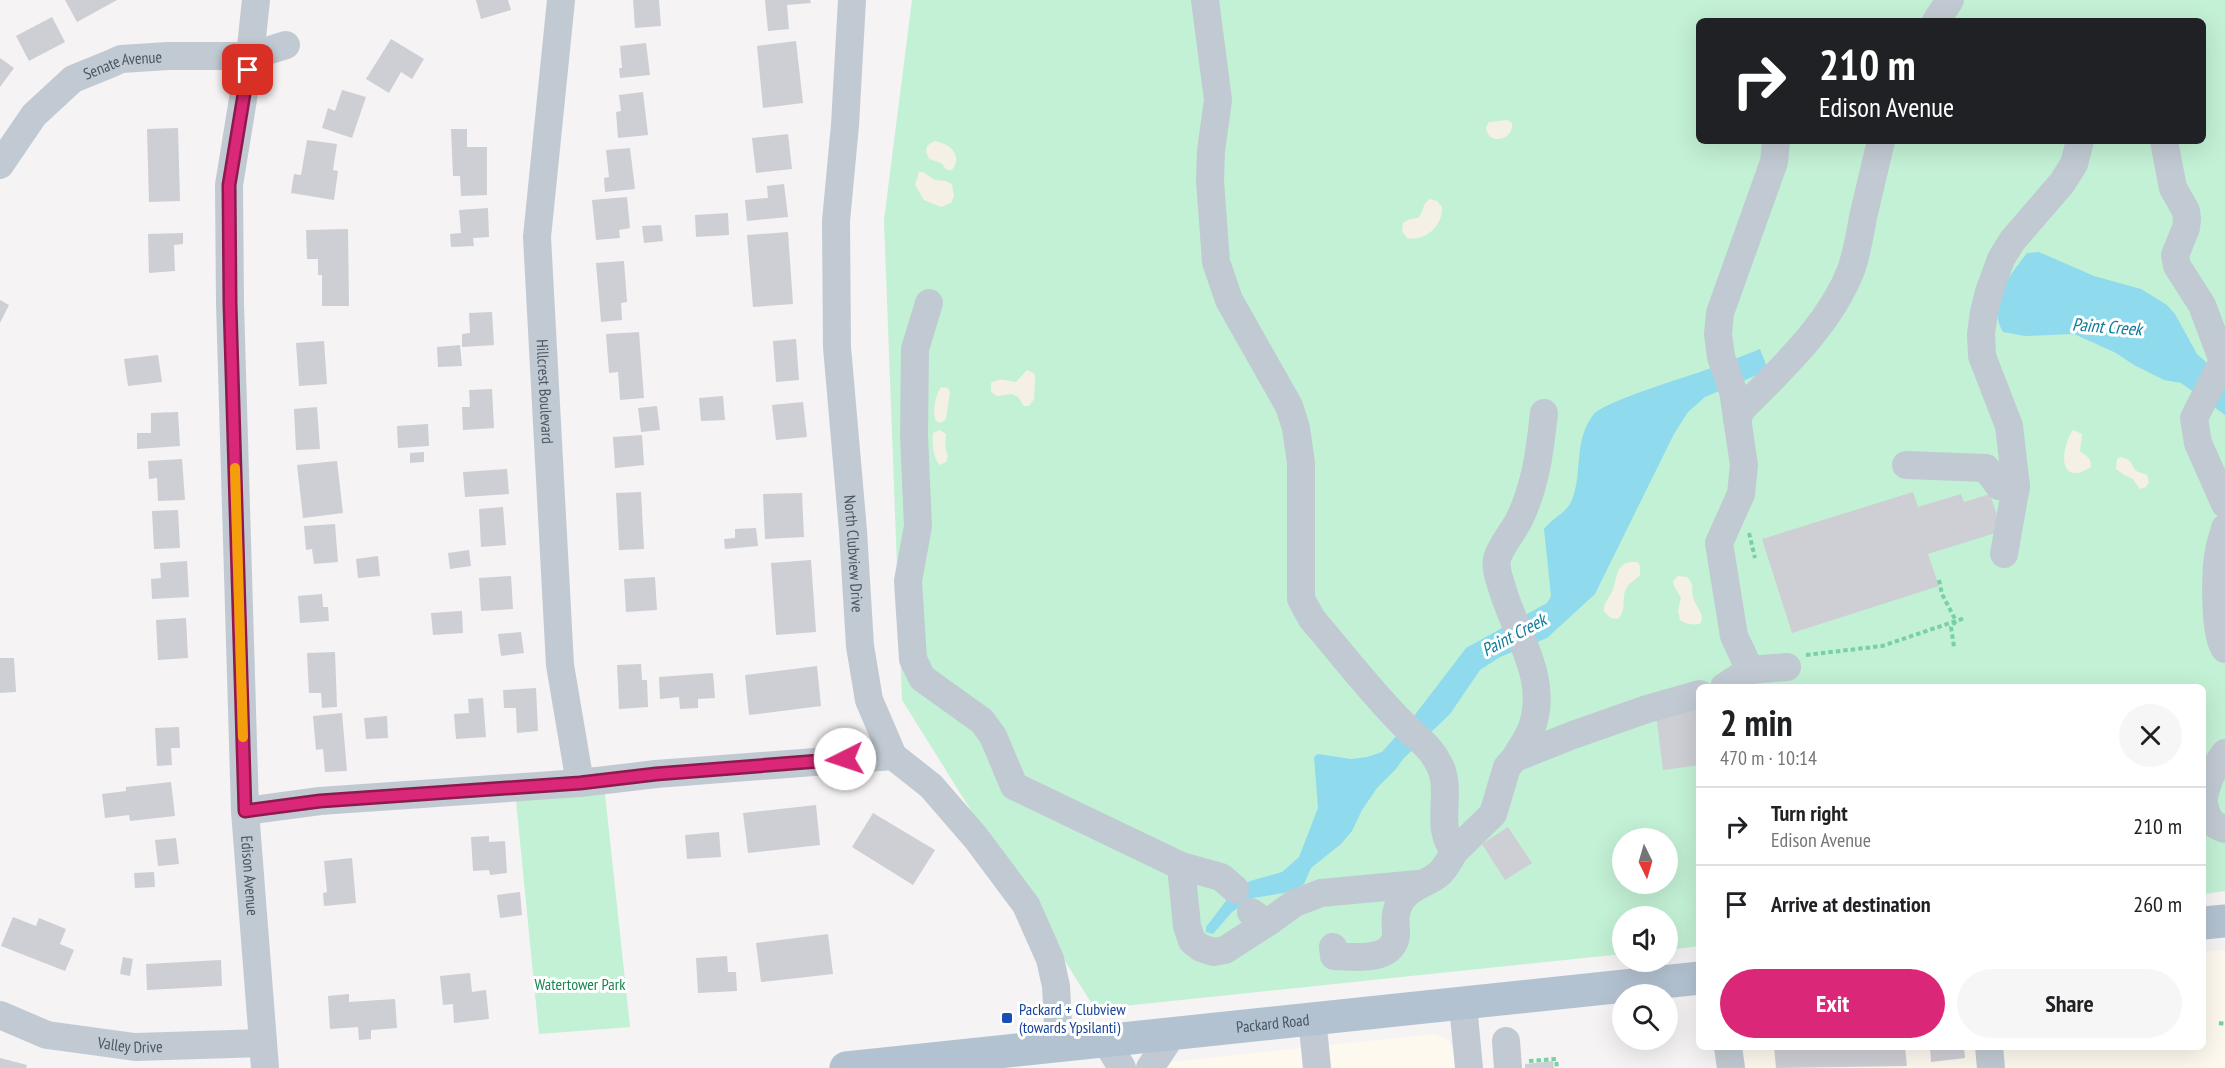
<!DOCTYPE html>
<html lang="en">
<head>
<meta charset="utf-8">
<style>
	:root { --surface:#fff; --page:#f6f6f6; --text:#202124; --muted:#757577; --line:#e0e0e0; --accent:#db2777 }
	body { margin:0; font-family:"PT Sans Narrow",sans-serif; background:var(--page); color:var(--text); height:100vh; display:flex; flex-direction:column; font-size:22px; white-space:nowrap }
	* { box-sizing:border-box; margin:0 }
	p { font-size:20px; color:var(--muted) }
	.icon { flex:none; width:33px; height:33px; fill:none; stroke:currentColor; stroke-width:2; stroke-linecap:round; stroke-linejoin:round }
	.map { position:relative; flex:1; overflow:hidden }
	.drawer { position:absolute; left:1696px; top:684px; width:510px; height:366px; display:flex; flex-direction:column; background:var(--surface); border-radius:9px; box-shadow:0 6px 24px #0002 }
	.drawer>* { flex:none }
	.top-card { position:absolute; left:1696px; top:18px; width:510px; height:126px; border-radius:9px; box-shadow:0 6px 24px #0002; background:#202124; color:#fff; overflow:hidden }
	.needle { width:39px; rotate:175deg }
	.tools { position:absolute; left:1612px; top:828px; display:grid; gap:12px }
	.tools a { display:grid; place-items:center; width:66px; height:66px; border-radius:50%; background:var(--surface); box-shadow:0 6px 24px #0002; font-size:30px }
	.pin { position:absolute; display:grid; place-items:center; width:51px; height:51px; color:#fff; margin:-26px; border-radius:12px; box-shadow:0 3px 9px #0006 }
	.me { position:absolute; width:66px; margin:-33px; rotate:266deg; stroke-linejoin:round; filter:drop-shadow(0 0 4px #0008) }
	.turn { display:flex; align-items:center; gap:21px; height:126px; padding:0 24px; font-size:27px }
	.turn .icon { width:78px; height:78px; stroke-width:2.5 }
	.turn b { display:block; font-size:42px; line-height:51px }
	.round { display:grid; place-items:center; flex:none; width:63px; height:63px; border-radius:32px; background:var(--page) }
	.headline { display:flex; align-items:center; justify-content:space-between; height:102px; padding:0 24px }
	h1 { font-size:36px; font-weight:700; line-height:45px }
	.button { display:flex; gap:12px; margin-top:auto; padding:12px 24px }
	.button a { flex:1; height:69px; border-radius:36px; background:var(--accent); color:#fff; font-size:24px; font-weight:700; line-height:69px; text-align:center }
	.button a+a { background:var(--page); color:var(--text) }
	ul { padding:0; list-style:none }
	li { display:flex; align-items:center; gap:18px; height:78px; padding:0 24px; border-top:2px solid var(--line) }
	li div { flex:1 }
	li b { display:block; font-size:22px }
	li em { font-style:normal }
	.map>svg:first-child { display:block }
</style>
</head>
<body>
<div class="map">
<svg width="2225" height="1068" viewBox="0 0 2225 1068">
	<rect width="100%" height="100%" fill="#f5f3f3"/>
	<g fill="#fdf9ef">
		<path d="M 2225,950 L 2225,1068 L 1745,1068 L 1743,1047 L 2204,1047 L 2204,952 Z"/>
		<path d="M 1434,1034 L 1448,1039 L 1457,1056 L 1459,1068 L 1113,1068 Z"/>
	</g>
	<g fill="#c3f1d5" fill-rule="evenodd">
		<path d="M 912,0 L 2225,0 L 2225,891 L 2204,894 L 2204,687 L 1700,687 L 1699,946 L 1668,950 L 1668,916 L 1623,916 L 1623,954 L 1095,1009 L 902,700 L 884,220 ZM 1700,21 L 2204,21 L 2204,141 L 1700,141 ZM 1623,838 L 1668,838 L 1668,884 L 1623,884 Z"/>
		<path d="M 605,794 L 630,1027 L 539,1034 L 516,801 Z"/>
	</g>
	<g fill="#f5f0e5">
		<path d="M 1507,120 L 1512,123 C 1514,141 1487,146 1486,127 L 1489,122 Z"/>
		<path d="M 934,141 C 949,143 964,155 952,170 L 947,170 L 941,163 L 929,159 L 926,151 L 927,146 Z"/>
		<path d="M 919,172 L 923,172 L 935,180 L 945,181 L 952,184 L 954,196 L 951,203 L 941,207 L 924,200 L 915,185 Z"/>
		<path d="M 1430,199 L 1437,201 L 1442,207 C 1443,226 1425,242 1407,238 L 1402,231 L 1403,223 L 1410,219 L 1418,218 C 1424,212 1422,203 1430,199 Z"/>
		<path d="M 1027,370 L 1034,373 L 1035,376 L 1034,399 L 1029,406 L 1024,406 L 1018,397 L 1012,394 L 997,396 L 991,392 L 991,383 C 1001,377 1006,381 1016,382 Z"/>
		<path d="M 941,387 L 948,388 L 950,392 L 946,419 L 941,423 L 936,421 C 932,412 935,395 941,387 Z"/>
		<path d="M 940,430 L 946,434 L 945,447 L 948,456 L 946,462 L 940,465 C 933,459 932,442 933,433 Z"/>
		<path d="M 2073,430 L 2082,434 L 2080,451 C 2086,457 2091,456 2091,467 C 2058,488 2060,449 2073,430 Z"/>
		<path d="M 2121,457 L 2129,460 L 2136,471 L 2147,475 L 2149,482 L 2146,487 L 2140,489 L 2133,479 L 2124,475 L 2116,469 L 2117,459 Z"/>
		<path d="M 1630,562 L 1637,562 L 1640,566 L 1640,575 C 1635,581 1629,582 1626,589 C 1621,600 1627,610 1618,619 L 1611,618 L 1604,612 C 1603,601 1610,599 1613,589 C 1618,578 1615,565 1630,562 Z"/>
		<path d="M 1678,576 L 1687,577 C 1696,585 1690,592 1694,600 C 1697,609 1704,612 1701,623 C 1696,626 1685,624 1680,620 L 1678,611 L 1681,598 L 1674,586 L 1673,581 Z"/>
	</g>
	<g fill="#90daee">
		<path d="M 2039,252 L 2094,276 L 2141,289 L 2167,305 L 2175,314 L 2197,354 L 2225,379 L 2225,415 L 2181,383 L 2164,380 L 2134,365 L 2116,353 L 2074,334 L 2025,336 L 2003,332 C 1986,304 2010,275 2027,253 Z"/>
		<path d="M 1760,349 L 1767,367 L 1764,372 L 1705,397 L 1688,412 L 1674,434 L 1595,594 L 1547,638 L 1500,657 L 1480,670 L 1450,714 L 1403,759 L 1396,769 L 1377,788 L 1362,810 L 1352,831 L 1341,844 L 1311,868 L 1304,884 L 1296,889 L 1284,893 L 1253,898 L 1232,912 L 1213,934 L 1206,932 L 1206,927 L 1232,893 L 1250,881 L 1282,872 L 1299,857 L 1318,808 L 1314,757 L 1318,754 L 1351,759 L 1367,757 L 1382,752 L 1414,716 L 1466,648 L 1547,603 L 1551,596 L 1544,529 C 1553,517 1566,514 1572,500 C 1583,472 1573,442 1593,415 C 1603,402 1680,379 1700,372 C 1720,365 1740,357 1760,349 Z"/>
	</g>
	<g fill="#cdcfd5">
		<path d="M 65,0 L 117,0 L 77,22 Z"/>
		<path d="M 476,0 L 508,0 L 511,10 L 481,19 Z"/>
		<path d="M 633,0 L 659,0 L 661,26 L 635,28 Z"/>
		<path d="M 765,0 L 810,0 L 811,3 L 787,5 L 789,29 L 768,31 Z"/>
		<path d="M 52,17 L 65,42 L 29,61 L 16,36 Z"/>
		<path d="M 391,39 L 424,59 L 412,79 L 401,72 L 389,93 L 366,79 Z"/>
		<path d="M 796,41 L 803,103 L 763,108 L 757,46 Z"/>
		<path d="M 646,43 L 650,75 L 620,78 L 619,68 L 622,68 L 620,46 Z"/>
		<path d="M 0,58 L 14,68 L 0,87 Z"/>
		<path d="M 342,90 L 366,97 L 352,138 L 322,128 L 328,108 L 335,111 Z"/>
		<path d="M 643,92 L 648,135 L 618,138 L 616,112 L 621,111 L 619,95 Z"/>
		<path d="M 178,128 L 180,201 L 149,202 L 147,129 Z"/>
		<path d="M 451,129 L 467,129 L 467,147 L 487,147 L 487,195 L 461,196 L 460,176 L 453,176 Z"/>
		<path d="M 788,134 L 792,169 L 756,173 L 752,138 Z"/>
		<path d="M 307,140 L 337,144 L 333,170 L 338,171 L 334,200 L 291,193 L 294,174 L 301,175 Z"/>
		<path d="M 630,148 L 635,189 L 605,192 L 604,178 L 609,177 L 606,150 Z"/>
		<path d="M 784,184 L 788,217 L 747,221 L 745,200 L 768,198 L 767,186 Z"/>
		<path d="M 627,197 L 630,228 L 619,230 L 620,238 L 596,240 L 592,200 Z"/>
		<path d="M 488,208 L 489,237 L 473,238 L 474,246 L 451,247 L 450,234 L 461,233 L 459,210 Z"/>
		<path d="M 728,213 L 729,235 L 696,237 L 695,215 Z"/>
		<path d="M 661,225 L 663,241 L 644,243 L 642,226 Z"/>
		<path d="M 348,229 L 349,306 L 322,306 L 322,275 L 318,275 L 318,259 L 307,259 L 306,230 Z"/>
		<path d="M 788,232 L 793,304 L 753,307 L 747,235 Z"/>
		<path d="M 183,233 L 183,244 L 174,245 L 175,271 L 149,273 L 148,234 Z"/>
		<path d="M 624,261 L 627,302 L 621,303 L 622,320 L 601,322 L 596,263 Z"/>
		<path d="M 0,300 L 9,305 L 0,323 Z"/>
		<path d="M 492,312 L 494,345 L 462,347 L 462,334 L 470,333 L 469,313 Z"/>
		<path d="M 639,332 L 644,398 L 620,400 L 618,372 L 609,373 L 606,334 Z"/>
		<path d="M 796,339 L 799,380 L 776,382 L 773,341 Z"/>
		<path d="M 324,341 L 327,384 L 299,386 L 296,343 Z"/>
		<path d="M 460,345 L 462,366 L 438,367 L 437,347 Z"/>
		<path d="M 158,355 L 162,382 L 128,386 L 124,359 Z"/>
		<path d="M 492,389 L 494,428 L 463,430 L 462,407 L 470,407 L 469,390 Z"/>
		<path d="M 723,396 L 725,420 L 701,421 L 699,398 Z"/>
		<path d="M 803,402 L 807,437 L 776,440 L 772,405 Z"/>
		<path d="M 657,406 L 660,430 L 641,432 L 638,408 Z"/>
		<path d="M 317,407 L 320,449 L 296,450 L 294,409 Z"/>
		<path d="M 178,412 L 180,446 L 137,449 L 137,433 L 151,433 L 151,413 Z"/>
		<path d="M 428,424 L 429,446 L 398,448 L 397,426 Z"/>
		<path d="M 642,435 L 644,465 L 615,468 L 613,437 Z"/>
		<path d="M 424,452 L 424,462 L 410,463 L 410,453 Z"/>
		<path d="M 182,459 L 185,500 L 158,501 L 157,478 L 149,479 L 148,461 Z"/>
		<path d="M 337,461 L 343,513 L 303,518 L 297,465 Z"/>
		<path d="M 507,469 L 509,494 L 465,497 L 463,472 Z"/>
		<path d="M 641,492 L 644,549 L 619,550 L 616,493 Z"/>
		<path d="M 1913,492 L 1918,507 L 1961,494 L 1964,502 L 1990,494 L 2002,531 L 1928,554 L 1939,586 L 1792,633 L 1762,539 Z"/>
		<path d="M 802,493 L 804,537 L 765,539 L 763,494 Z"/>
		<path d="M 503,507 L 506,545 L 481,547 L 479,509 Z"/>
		<path d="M 178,510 L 180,548 L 154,549 L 152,511 Z"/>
		<path d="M 335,524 L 338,562 L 314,564 L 312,549 L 306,550 L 304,526 Z"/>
		<path d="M 756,528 L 758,546 L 725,549 L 724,539 L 735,538 L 735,529 Z"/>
		<path d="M 469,550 L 471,566 L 450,569 L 448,553 Z"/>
		<path d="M 378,556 L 380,576 L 358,578 L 356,559 Z"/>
		<path d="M 811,560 L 816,632 L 776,635 L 771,563 Z"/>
		<path d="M 187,561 L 189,597 L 152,599 L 151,579 L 161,578 L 160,563 Z"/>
		<path d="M 511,576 L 513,609 L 481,611 L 479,578 Z"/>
		<path d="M 655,577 L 657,610 L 626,612 L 624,579 Z"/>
		<path d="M 322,594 L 323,607 L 328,607 L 329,621 L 300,623 L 298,596 Z"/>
		<path d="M 462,611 L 463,633 L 433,635 L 431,613 Z"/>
		<path d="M 186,618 L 188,658 L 158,660 L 156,620 Z"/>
		<path d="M 521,632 L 524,653 L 501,656 L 498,634 Z"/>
		<path d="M 335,652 L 337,707 L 322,708 L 321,693 L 309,693 L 307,653 Z"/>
		<path d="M 0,658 L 14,658 L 16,692 L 0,693 Z"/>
		<path d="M 641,664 L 642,680 L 647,680 L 648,707 L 619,709 L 617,665 Z"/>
		<path d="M 817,666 L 821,706 L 749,715 L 745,675 Z"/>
		<path d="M 713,673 L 715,698 L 698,699 L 698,708 L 680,709 L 679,697 L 660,699 L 659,677 Z"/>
		<path d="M 536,688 L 538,731 L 517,733 L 516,708 L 504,708 L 503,690 Z"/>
		<path d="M 483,698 L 486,737 L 456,739 L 454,714 L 469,713 L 468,699 Z"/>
		<path d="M 1700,709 L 1700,765 L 1663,770 L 1656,715 Z"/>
		<path d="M 342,713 L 347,771 L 325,772 L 323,749 L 316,750 L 313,716 Z"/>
		<path d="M 387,716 L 388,738 L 366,739 L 364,718 Z"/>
		<path d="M 179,727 L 180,748 L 171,748 L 172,765 L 157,766 L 155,728 Z"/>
		<path d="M 171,782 L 175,816 L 130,821 L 129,815 L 105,818 L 102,794 L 126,791 L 126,787 Z"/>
		<path d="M 816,805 L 820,845 L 748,853 L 743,813 Z"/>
		<path d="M 873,813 L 935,850 L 913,885 L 852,847 Z"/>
		<path d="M 1508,827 L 1532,863 L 1505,880 L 1482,844 Z"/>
		<path d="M 719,832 L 721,857 L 687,859 L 685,835 Z"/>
		<path d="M 489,836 L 489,842 L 505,841 L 507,873 L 490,875 L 489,870 L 473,871 L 471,837 Z"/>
		<path d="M 176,838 L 179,864 L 158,866 L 155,840 Z"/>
		<path d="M 352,858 L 356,903 L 324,906 L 323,893 L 327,892 L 324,861 Z"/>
		<path d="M 154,872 L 155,887 L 135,888 L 134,873 Z"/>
		<path d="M 520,892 L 522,915 L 500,918 L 497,895 Z"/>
		<path d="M 13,917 L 36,926 L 39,918 L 66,929 L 60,944 L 74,950 L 65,971 L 1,946 Z"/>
		<path d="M 828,934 L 833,974 L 761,982 L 756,943 Z"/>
		<path d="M 727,956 L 728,972 L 736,972 L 737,991 L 698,993 L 696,958 Z"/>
		<path d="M 123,957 L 133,959 L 130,976 L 120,974 Z"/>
		<path d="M 221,960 L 222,986 L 147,990 L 146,964 Z"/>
		<path d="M 470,973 L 472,992 L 486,990 L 489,1019 L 454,1023 L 453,1004 L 443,1005 L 440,976 Z"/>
		<path d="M 349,994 L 349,1002 L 395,999 L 397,1028 L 371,1030 L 371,1039 L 359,1040 L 358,1027 L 330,1029 L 328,996 Z"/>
		<path d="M 1774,1047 L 1905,1047 L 1907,1066 L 1776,1068 Z"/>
		<path d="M 1930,1047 L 1964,1047 L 1965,1058 L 1931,1062 Z"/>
		<path d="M 0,1058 L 27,1065 L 26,1068 L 0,1068 Z"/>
		<path d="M 1553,1061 L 1554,1068 L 1525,1068 L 1525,1064 Z"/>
	</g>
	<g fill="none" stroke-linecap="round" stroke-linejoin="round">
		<g stroke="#7ad0a6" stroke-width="4" stroke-dasharray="4.5 3" stroke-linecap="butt">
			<path d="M 1749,533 L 1755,558"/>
			<path d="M 1939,580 L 1942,594 L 1956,621 L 1951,627 L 1954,647"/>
			<path d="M 1806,655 L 1882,646 L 1965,618"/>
			<path d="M 2219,1023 L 2225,1024"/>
			<path d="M 1529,1061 L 1556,1059 L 1557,1068"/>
		</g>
		<g stroke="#c1cad2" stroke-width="28">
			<path id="s1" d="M 256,0 L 250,56 L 229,185 L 230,304 L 245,811 L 265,1068"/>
			<path id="s2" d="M 561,0 L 537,237 L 560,665 L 580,783"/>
			<path id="s3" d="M 852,0 L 845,125 L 836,221 L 837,347 L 853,531 L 860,646 L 869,700 L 893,756 L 931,786 L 976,838 L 1026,905 L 1050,959 L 1056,986 L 1059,1046"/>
			<path d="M 1205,0 L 1218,100 L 1211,151 L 1210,180 L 1216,262 L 1229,300 L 1289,406 L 1296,428 L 1301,463 L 1301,599 L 1312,619 C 1342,654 1370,691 1402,723 C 1416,738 1429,744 1439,764 C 1454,792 1433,828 1455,851 L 1493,814 L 1507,767 L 1515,758 L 1573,735 L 1647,709 L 1700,694"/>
			<path d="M 1936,21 L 1950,0"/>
			<path d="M 1776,141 L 1774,162 L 1720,313 L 1718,334 L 1721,357 L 1733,391 L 1744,465 L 1741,494 L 1719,543 L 1734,636 L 1750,670 L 1787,667"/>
			<path d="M 2164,141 L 2173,188 L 2186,211 L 2187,219 L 2186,228 L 2175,255 L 2177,266 L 2202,305 L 2223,361 L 2194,418 L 2198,443 L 2225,504"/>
			<path id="s4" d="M 0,165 L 34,115 L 73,79 L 110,64 L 121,59 L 168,56 L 250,56 L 286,45"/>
			<path d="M 929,303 L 915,349 L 914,435 L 918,526 L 908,581 L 913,659 L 922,678 L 982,721 L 993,736 L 1014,786 L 1181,866 L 1221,877 L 1235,889"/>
			<path d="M 1737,419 L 1742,409 C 1782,368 1829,326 1851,270 C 1857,253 1860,234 1863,217 C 1869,191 1875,166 1881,141"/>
			<path d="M 1906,465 L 1986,468 L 1999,486 L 2016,486"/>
			<path d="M 2225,528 C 2223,536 2220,544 2219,551 C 2215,569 2214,637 2225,649"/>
			<path d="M 2004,554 L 2016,486 L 2009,426 L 1982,356 L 1981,334 L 1984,312 L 1989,292 L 2001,259 L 2012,241 L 2062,183 L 2074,164 L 2080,141"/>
			<path d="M 1724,687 L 1750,670"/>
			<path d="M 1515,758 C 1520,749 1527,740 1531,730 C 1550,680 1517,637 1503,591 C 1500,581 1495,569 1497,559 C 1499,549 1514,530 1519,520 C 1536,485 1540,450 1544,413"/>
			<path d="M 2204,797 C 2208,779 2214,767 2225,753"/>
			<path d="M 2204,804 C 2207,818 2211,825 2225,829"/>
			<path d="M 245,811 L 320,801 L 580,783 L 656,774 L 893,756"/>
			<path d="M 1181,866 L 1187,926 L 1192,941 L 1201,948 L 1214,952 L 1225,950 L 1270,921"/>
			<path d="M 1251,912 L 1261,919 L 1270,921 L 1295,903 L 1321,893 L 1418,884"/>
			<path d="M 1333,947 L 1334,956 C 1355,957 1398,963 1396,930 C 1395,919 1395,909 1402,899 C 1411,886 1427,884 1439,874 C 1446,868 1450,858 1455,851"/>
			<path d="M 1463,1005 L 1469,1068"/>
			<path id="s5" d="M 0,1015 L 47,1035 L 135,1047 L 263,1043"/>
			<path d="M 1312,1018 L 1317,1068"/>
			<path d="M 1106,1041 L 1122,1068"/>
			<path d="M 1506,1041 L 1508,1068"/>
			<path d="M 1728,1047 L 1731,1068"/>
			<path d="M 1989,1047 L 1991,1068"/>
			<path d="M 1150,1068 L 1173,1033"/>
		</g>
		<g stroke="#b3c2d1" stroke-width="33">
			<path d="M 2204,923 L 2225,921"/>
			<path id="s6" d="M 846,1068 L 1700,978"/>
		</g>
	</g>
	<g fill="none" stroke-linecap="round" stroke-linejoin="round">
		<g stroke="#8e194d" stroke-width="15">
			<path id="route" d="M 248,70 L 229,185 L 230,304 L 245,811 L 320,801 L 580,783 L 656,774 L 845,759"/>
		</g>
		<use href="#route" stroke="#db2777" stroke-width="10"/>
		<path stroke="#f59e0b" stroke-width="10" d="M 235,468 L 243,737"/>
	</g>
	<rect fill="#1a4fb4" stroke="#fff" stroke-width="2" x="1001" y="1012" width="12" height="12" rx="3"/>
	<g text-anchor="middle" stroke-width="6" stroke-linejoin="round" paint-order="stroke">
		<g font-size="16" fill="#4a5661" stroke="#fff">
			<text dy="6" stroke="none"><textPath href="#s4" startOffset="166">Senate Avenue</textPath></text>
			<text dy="6" stroke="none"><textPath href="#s2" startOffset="393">Hillcrest Boulevard</textPath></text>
			<text dy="6" stroke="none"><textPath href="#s3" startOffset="555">North Clubview Drive</textPath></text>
			<text dy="6" stroke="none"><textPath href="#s1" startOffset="878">Edison Avenue</textPath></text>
			<text dy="6" stroke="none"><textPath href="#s6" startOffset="429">Packard Road</textPath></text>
			<text dy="6" stroke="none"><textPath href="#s5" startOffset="135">Valley Drive</textPath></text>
		</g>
		<g font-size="16" fill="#17864f" stroke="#fff">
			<text x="580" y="990">Watertower Park</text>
		</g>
		<g font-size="16" fill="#164399" stroke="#fff" text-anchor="start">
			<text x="1019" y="1015">Packard + Clubview<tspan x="1019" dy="18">(towards Ypsilanti)</tspan></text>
		</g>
		<g font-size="18" font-style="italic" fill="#0c7c9b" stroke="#fff">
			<text transform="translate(2107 327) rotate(4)" y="6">Paint Creek</text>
			<text transform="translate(1514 635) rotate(-28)" y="6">Paint Creek</text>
		</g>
	</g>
</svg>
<div class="tools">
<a><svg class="needle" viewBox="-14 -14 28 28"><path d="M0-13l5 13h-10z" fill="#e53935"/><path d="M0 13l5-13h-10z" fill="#757577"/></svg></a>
<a><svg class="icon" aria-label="sound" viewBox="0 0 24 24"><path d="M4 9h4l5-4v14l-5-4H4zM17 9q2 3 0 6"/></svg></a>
<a><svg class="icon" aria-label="search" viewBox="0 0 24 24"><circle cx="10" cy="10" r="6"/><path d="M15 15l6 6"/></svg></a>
</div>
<div class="pin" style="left:248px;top:70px;background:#d93025"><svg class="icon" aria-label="arrive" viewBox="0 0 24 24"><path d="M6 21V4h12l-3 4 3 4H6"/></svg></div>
<svg class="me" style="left:845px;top:759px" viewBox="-20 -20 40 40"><circle r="19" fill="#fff"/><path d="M0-13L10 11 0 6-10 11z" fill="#db2777"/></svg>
<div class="top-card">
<div class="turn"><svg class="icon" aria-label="right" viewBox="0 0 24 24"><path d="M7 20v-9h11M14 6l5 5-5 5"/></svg><div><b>210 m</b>Edison Avenue</div></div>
</div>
<section class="drawer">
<div class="headline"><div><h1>2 min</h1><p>470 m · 10:14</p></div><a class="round"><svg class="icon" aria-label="close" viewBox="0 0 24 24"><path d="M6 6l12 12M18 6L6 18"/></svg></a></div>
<ul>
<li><svg class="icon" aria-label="right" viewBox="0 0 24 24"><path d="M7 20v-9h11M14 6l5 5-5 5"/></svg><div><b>Turn right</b><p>Edison Avenue</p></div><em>210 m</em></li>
<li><svg class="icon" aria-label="arrive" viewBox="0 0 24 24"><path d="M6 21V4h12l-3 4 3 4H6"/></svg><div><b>Arrive at destination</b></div><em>260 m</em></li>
</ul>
<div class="button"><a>Exit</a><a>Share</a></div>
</section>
</div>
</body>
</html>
